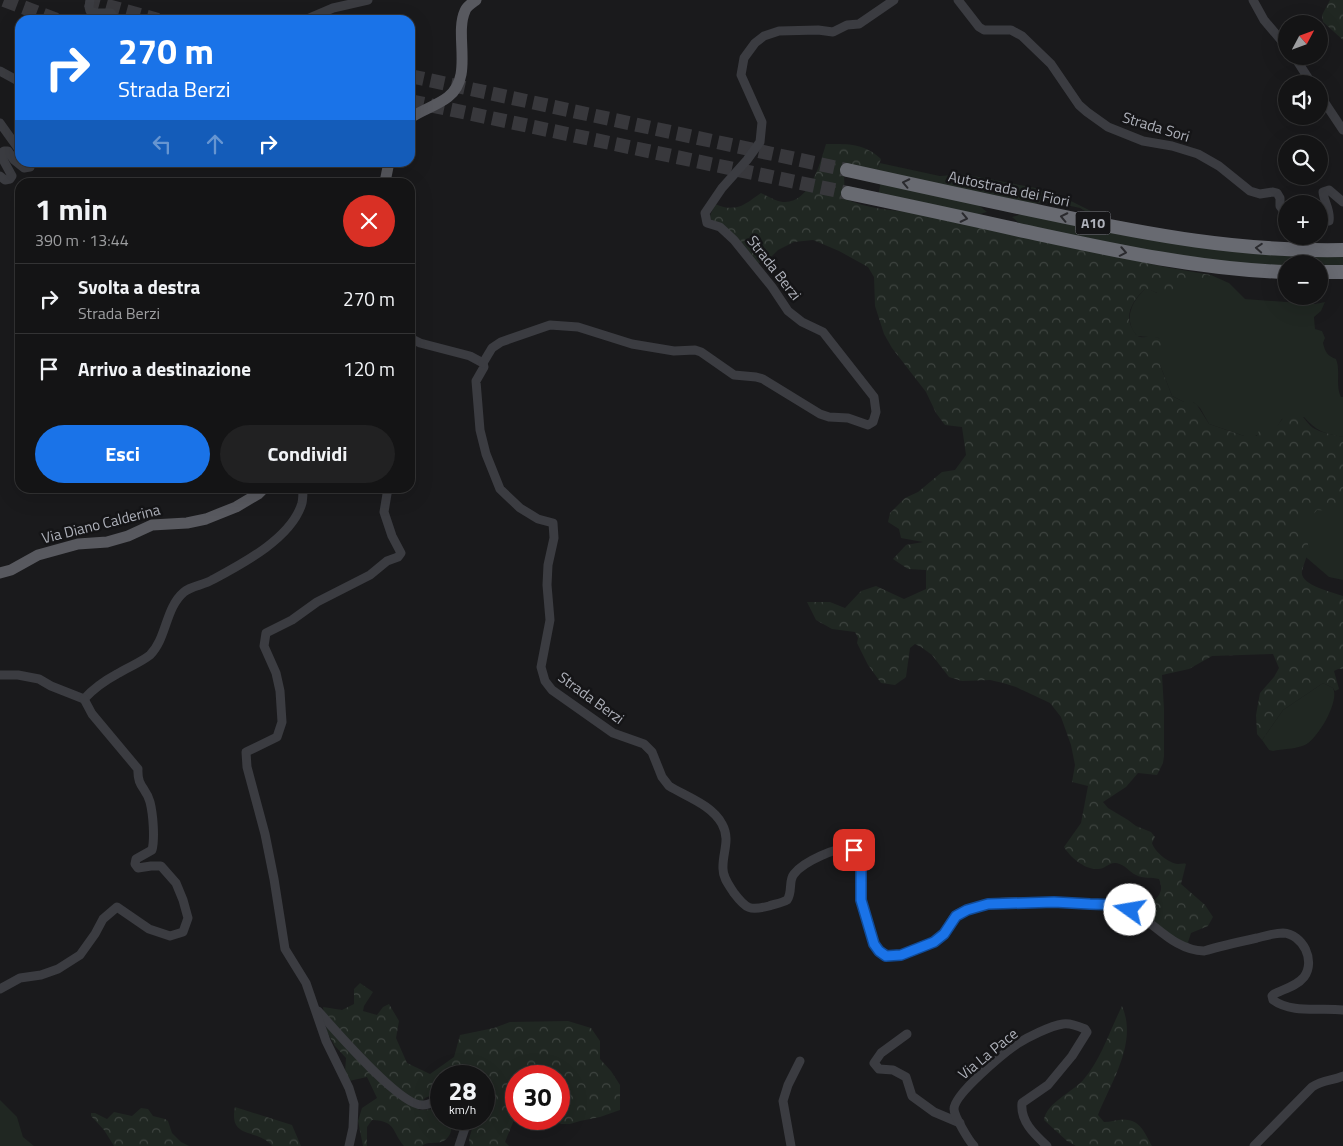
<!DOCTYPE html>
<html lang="it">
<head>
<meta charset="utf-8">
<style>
	:root { --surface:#141415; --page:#212122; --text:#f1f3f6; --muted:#9d9ea0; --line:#333334; --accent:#1a73e8 }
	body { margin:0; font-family:"Titillium Web",sans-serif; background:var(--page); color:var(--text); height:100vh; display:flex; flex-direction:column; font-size:19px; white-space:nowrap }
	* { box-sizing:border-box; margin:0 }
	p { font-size:16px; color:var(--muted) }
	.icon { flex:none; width:28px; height:28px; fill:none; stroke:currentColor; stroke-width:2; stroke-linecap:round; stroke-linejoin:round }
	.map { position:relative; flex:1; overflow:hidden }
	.side { position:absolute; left:15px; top:178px; width:400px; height:315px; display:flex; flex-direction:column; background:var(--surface); border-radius:15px; box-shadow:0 5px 20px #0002,0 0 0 1px var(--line) }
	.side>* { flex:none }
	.guide { position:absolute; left:15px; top:15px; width:400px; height:152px; border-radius:15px; box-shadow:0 5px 20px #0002,0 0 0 1px var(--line); background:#1a73e8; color:#fff; overflow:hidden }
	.needle { width:32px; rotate:49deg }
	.controls { position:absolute; left:1278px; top:15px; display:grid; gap:10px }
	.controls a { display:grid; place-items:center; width:50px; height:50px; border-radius:50%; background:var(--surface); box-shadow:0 5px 20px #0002,0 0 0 1px var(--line); font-size:25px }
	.speed { position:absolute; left:430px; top:1065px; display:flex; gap:10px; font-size:25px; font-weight:700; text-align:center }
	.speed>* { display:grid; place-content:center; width:65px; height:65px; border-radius:50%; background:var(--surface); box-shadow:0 5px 20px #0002,0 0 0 1px var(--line); line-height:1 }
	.speed small { font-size:12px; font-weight:400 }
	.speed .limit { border:8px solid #d22; background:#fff; color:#111 }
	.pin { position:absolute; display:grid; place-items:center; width:42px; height:42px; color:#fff; margin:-21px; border-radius:10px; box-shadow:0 2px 8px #0006 }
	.me { position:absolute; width:55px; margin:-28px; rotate:283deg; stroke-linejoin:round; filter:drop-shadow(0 0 4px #0008) }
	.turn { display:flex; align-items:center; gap:18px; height:105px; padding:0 20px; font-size:22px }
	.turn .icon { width:65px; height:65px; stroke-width:2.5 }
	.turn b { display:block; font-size:35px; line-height:42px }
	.lanes { display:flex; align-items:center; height:48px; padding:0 20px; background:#0003; justify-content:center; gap:25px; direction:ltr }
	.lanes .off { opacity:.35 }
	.round { display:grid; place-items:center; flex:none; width:52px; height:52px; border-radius:26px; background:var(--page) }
	.summary { display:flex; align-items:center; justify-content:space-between; height:85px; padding:0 20px }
	h1 { font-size:30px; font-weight:700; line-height:38px }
	.primary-button { display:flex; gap:10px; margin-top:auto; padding:10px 20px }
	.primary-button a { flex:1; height:58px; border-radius:30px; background:var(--accent); color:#fff; font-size:20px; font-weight:700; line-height:58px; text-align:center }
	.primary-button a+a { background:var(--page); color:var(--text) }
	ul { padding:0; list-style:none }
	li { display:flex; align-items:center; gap:15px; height:70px; padding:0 20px; border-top:1px solid var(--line) }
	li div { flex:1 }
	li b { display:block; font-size:19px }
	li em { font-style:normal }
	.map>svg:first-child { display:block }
</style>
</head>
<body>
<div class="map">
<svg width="1343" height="1146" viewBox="0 0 1343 1146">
	<defs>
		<pattern id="forest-crowns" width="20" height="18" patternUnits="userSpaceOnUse" patternTransform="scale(1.25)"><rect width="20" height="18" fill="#202722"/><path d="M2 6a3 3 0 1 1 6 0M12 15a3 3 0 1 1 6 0" fill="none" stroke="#3e4440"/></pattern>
	</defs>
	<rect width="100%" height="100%" fill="#1a1a1c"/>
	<g fill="#202722">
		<path d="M 880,163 L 940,176 L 963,174 L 1036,188 L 1061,196 L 1103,217 L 1093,216 L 1080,208 L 1046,201 L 1036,204 L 980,192 L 970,193 L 877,170 Z"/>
		<path d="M 881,181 L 976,203 L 987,212 L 973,216 L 878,196 Z"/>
		<path d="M 1025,213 L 1343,254 L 1343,267 L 1319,268 L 1319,264 L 1286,264 L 1286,267 L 1188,259 L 1021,225 L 1012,217 Z"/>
		<path d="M 1211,275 L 1229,283 L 1245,299 L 1315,304 L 1325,302 L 1321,311 L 1314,317 L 1315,329 L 1322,331 L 1325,338 L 1323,343 C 1325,351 1327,356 1336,359 C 1341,371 1335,385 1341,397 L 1343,397 L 1343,437 C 1325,434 1316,431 1304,417 L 1282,419 L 1277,427 L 1253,437 L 1244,436 L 1209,424 L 1200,408 L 1193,402 L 1184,402 L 1172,396 L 1160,365 L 1159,338 L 1137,336 C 1123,320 1131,302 1145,289 L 1149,289 L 1157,293 Z"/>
		<path d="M 1343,488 L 1343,580 L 1329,577 L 1287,541 C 1288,514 1323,500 1343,488 Z"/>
		<path d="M 1323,683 L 1333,688 C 1340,701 1318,739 1305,745 C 1296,749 1283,749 1273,751 L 1269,750 L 1262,740 L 1283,710 Z"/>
		<path d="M 0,1100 L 17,1117 L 23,1137 L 34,1146 L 0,1146 Z"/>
	</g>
	<g fill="url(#forest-crowns)">
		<path d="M 1330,0 L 1343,0 L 1343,40 L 1323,22 L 1322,15 Z"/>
		<path d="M 826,144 C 848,144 864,143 881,159 L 877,170 L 844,175 L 845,199 C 867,208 890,211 914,212 L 1165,267 L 1211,275 L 1161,294 C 1155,293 1151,289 1145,289 C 1134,299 1124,314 1132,328 C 1134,332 1136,336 1140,337 C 1146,338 1153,335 1160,339 C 1163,341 1164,346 1165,349 L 1161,357 L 1160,365 L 1172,396 L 1184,402 L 1193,402 L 1197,405 L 1209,424 L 1244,436 L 1257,436 L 1260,427 C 1282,430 1274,426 1288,413 C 1307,412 1302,421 1315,429 C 1323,433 1334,435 1343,437 L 1343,502 L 1339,502 L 1329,511 L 1317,510 L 1311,517 L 1298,519 C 1296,528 1306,535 1308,544 C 1309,553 1304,563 1302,571 C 1299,585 1332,592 1343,596 L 1343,669 L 1338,669 L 1334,671 L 1339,689 L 1335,691 L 1333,688 L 1323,683 L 1283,710 L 1262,740 L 1257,734 L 1256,715 L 1260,693 L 1274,677 L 1279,668 L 1273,654 L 1212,656 L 1189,669 L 1162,675 L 1164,709 L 1164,756 L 1163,763 L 1157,775 L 1138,773 L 1126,787 L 1103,802 L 1108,808 L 1128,820 L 1136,826 L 1151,832 L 1155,837 L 1152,843 C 1155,852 1168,863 1178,864 C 1181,864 1184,863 1186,864 L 1181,884 L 1205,905 L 1213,917 L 1208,926 L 1191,933 L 1188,942 L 1190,945 L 1179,941 L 1141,913 C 1150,900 1167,898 1159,879 C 1152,877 1143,879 1136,875 C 1129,872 1125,864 1116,863 C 1109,862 1105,869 1098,869 C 1085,870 1070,857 1064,847 L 1081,823 L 1088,786 L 1072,782 L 1075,765 L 1071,745 L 1061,717 L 1050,703 L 1016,687 L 1003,683 L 990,680 L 962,681 L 949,677 L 932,655 L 921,647 L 915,644 L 910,648 L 906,677 L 895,685 L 881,683 L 868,665 L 857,643 L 858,638 L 855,632 L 832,629 L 816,620 L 807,602 L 830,602 L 845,608 L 861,591 L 876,586 L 904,599 L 926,589 L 926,570 L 908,569 L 893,559 L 906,545 L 923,542 L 901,538 L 899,529 L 888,522 L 890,513 L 905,498 L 918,492 L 942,472 L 955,470 L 966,455 L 962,427 L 945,425 L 936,413 L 926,392 L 892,348 L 884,334 L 875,306 L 874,277 L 868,267 L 839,251 L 813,240 L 794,242 L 778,250 L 766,262 L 757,263 L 722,226 L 709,218 L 715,204 C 736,213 744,205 761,193 C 768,196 775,201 783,202 C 810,204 820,163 826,144 Z"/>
		<path d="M 360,983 L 373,992 L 364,1006 L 363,1011 L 377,1015 L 383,1007 L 389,1004 L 399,1021 L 396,1038 L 407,1063 L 430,1074 L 454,1057 L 460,1035 L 494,1028 L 510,1022 L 568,1021 L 591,1028 L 600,1041 L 600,1059 L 611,1071 L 620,1085 L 620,1110 L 600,1117 L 580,1121 L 570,1124 L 561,1124 L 553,1119 L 559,1119 L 559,1076 L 516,1076 L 516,1115 L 505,1142 L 509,1146 L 470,1146 L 469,1139 L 475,1119 L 484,1119 L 484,1076 L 441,1076 L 441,1091 L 425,1098 L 418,1107 L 419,1110 L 441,1109 L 441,1119 L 451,1119 C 453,1128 451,1139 441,1142 C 434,1144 428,1141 422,1146 L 404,1146 C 391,1131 397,1121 372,1120 L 367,1127 L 367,1146 L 363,1146 L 358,1121 L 362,1108 L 377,1098 L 367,1077 L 349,1081 L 345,1072 L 346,1058 L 335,1046 L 327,1032 L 323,1007 L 342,1010 L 354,1004 L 354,989 Z"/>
		<path d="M 1122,1006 C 1138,1043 1111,1082 1098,1115 L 1104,1122 C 1112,1122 1121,1118 1128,1120 C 1142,1122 1146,1136 1152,1146 L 1076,1146 L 1067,1141 L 1044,1120 C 1046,1103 1073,1092 1084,1079 C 1101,1059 1110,1030 1122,1006 Z"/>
		<path d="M 235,1107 L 292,1125 L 301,1146 L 272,1146 C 258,1128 228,1140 235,1107 Z"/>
		<path d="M 141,1108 L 148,1109 L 153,1116 L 165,1119 L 168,1121 L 172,1133 L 181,1142 L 189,1146 L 114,1146 L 104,1130 L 91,1116 L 91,1113 L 95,1113 L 107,1119 L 114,1112 L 132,1116 Z"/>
	</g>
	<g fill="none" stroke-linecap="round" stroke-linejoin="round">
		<g stroke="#38383c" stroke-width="14" stroke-dasharray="14 7" stroke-linecap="butt">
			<path d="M 4,0 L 57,20"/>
			<path d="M 86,0 L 158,20"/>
			<path d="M 410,76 L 847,170"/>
			<path d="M 410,101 L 848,193"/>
		</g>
		<g stroke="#3b3c41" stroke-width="9">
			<path d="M 90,0 L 89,7 L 90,11 L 96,13 L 111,13 L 113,16 L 112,20"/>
			<path d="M 958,0 L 979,27 L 984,30 L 1011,30 L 1022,36 L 1051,64 L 1079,105 L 1087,112 L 1108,127 L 1143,141 L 1172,146 L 1198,154 L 1219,166 L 1250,191 L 1260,194 L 1273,192 L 1277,193 L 1280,198 L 1280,206 L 1286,214"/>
			<path d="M 1253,0 L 1264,20 L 1286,46"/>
			<path d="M 305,20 L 333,8 L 368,0"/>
			<path d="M 1294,56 L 1312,84"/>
			<path d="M 0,71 L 20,82"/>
			<path d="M 1319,94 L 1343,130"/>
			<path d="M 0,123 L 20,151"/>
			<path d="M 328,162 L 328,163"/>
			<path d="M 0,176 L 5,180 L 10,179 L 12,176 L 1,156 L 1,153 L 4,151 L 8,151 L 14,160 L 24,168 L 30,167 L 30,162"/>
			<path d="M 1319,219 L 1329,221 C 1331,211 1324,202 1323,192 L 1329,190 L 1343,202"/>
			<path d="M 410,338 L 420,343 L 470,356 L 483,363 L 484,367 L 476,381 L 480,430 L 486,454 L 500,489 L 520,508 L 538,519 L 553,523 L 554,538 L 548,565 L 547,585 L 550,620 L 541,667 L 545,681 L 552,690 L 613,733 L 644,744 L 652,752 L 662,777 L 669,786 C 687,797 712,805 722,824 C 731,840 722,853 723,869 C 723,878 729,885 734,893 C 746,909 750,911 769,906 C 775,904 782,903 787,900 C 793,892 788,881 794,874 C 803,862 837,846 851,849 C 856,850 858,853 861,856 L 860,894 L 874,944 C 878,949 881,955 888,956 C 899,959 936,943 944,934 C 949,928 950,920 956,915 C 964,909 978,906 988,904 C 1021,899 1058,903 1091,904 C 1102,904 1115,903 1125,907 C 1153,919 1171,950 1204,951 C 1221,946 1239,942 1257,938 C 1265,936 1274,933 1283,933 C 1303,934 1316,961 1304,977 C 1297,986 1284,989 1274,994 L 1272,996 L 1273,1000 C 1292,1014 1321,1007 1343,1010"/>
			<path d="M 483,363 L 492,348 L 501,342 L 550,325 L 578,327 L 632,344 L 674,351 L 695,350 L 701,352 L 734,375 L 756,377 L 763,379 L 820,414 L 829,417 L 848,418 L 868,425 L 873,422 L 876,412 L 874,397 L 823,332 L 802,322 L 788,311 L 772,287 L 734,240 L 720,227 L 707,223 L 705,213 L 722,188 L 747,160 L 760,142 L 762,122 L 741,75 L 744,58 L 755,43 L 764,36 L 779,31 L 818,30 L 833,32 L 847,25 L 859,24 L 894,0"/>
			<path d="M 0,675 L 18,675 L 39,679 L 51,686 L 84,699 C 94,688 104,681 117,674 C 128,667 140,663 150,655 C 167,638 165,608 184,592 C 191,586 204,585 212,580 C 242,564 292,538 302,503 C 303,498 303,492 303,488"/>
			<path d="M 0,989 L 20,978 L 41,975 L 58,969 L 80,955 L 95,934 L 103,919 L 117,907 L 149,929 L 170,936 L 183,932 L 188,918 L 183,900 L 176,883 L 161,866 L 151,866 L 138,868 L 135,864 L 136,859 L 152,850 C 155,838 153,814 150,802 C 146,787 137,787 138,769 L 92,714 L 84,699"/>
			<path d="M 318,1011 C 334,1029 401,1107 423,1105 C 429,1105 436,1101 441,1099"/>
			<path d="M 907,1034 L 881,1053 L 874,1063 L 879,1069 L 893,1070 L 906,1077 L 912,1096 L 934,1112 L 960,1123"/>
			<path d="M 349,1146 L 353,1128 L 354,1104 L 349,1088 L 326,1041 L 306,983 L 285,949 L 274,879 L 265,834 L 247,767 L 246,752 L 277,737 L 282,722 L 280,691 L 276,673 L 264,646 L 266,633 L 292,620 L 317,602 L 370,575 L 387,561 L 398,557 L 401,553 L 392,536 L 384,512 L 388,488"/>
			<path d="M 459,1146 L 468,1119"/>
			<path d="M 791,1146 L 783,1101 L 788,1085 L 800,1061"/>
			<path d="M 974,1146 C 969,1141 954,1116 954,1109 C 954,1094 1004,1053 1017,1044 C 1028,1037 1050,1026 1063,1024 C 1069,1023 1078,1026 1085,1029 L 1087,1032 L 1072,1056 L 1048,1085 L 1022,1103 C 1020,1121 1034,1134 1047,1146"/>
			<path d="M 1254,1146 L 1312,1087 C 1324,1079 1332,1081 1343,1076"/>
		</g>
		<g stroke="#58595f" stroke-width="11">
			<path d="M 410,118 C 422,110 438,105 448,97 C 474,77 454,35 465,11 C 466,7 472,3 476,0"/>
			<path d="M 385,182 L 389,162"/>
			<path d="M 0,573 L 11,570 L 38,555 L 78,544 L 107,542 L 128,536 L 152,525 L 187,523 L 206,519 L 236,507 L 258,494 L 264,488"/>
		</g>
		<g stroke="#686a71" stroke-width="14">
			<path d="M 847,170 C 915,185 983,200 1051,214 C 1150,235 1241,252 1343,250"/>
			<path d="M 848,193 C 905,205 962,217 1019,230 C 1108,249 1196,269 1286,272"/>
			<path d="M 1319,272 L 1343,272"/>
		</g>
	</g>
	<defs><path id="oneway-chevron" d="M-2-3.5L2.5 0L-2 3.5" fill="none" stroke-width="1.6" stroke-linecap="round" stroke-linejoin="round" transform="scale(1.25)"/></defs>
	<g stroke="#2a2a2e">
		<use href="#oneway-chevron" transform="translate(906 183) rotate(-168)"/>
		<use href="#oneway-chevron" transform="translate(1064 217) rotate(-168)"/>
		<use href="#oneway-chevron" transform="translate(964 218) rotate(12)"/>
		<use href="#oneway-chevron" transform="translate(1259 248) rotate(-176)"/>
		<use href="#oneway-chevron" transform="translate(1123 252) rotate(11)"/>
	</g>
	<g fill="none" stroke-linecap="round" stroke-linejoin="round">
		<g stroke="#114b97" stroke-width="12">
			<path id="route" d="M 854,850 L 861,856 L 861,900 L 874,944 L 879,951 L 886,956 L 901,955 L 934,942 L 944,934 L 956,916 L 967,910 L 988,904 L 1054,902 L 1090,904 L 1120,905 L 1130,910"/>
		</g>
		<use href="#route" stroke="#1a73e8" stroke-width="9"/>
	</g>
	<g text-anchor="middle" stroke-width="5" stroke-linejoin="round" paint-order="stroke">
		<rect fill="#151517" stroke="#808289" stroke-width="1" x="1075.5" y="211.5" width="35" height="23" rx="4"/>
		<g font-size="14" font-weight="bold" fill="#aeb1ba">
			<text x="1093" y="228">A10</text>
		</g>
		<g font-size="15" fill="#aeb1ba" stroke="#151517">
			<text transform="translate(1156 127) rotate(17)" y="5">Strada Sori</text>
			<text transform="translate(1009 189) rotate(12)" y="5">Autostrada dei Fiori</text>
			<text transform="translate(774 268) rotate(52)" y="5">Strada Berzi</text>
			<text transform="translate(101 524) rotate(-14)" y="5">Via Diano Calderina</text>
			<text transform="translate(591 698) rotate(36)" y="5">Strada Berzi</text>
			<text transform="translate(988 1054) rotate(-39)" y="5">Via La Pace</text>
		</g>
	</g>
</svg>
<div class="controls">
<a><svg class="needle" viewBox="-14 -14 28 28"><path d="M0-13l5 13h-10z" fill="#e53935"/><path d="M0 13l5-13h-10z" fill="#9d9ea0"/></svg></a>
<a><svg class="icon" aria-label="sound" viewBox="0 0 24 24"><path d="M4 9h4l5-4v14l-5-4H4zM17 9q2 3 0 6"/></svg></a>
<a><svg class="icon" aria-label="search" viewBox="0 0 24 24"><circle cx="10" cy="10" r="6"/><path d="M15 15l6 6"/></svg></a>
<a>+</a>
<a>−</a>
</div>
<div class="speed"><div>28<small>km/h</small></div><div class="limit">30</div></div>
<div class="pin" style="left:854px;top:850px;background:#d93025"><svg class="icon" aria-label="arrive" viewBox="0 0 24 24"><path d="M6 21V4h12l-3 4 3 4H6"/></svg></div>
<svg class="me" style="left:1130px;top:910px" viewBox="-20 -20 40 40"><circle r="19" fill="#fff"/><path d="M0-13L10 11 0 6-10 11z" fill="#1a73e8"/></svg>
<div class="guide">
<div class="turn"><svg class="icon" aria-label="right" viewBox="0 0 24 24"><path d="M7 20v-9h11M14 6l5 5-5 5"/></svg><div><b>270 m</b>Strada Berzi</div></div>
<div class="lanes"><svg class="icon off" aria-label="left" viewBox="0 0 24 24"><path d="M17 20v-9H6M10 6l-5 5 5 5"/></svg><svg class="icon off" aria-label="ahead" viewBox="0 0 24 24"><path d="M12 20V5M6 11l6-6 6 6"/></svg><svg class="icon" aria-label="right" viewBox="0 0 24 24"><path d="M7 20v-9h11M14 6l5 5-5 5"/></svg></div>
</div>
<section class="side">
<div class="summary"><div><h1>1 min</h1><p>390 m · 13:44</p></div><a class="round" style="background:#d93025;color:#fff"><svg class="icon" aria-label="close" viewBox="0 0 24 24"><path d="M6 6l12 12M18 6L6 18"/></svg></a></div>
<ul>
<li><svg class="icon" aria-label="right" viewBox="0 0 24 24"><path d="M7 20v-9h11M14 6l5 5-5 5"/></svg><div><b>Svolta a destra</b><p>Strada Berzi</p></div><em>270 m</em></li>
<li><svg class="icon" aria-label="arrive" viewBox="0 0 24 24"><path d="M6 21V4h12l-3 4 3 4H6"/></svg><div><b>Arrivo a destinazione</b></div><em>120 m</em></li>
</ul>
<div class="primary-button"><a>Esci</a><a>Condividi</a></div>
</section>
</div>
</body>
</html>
